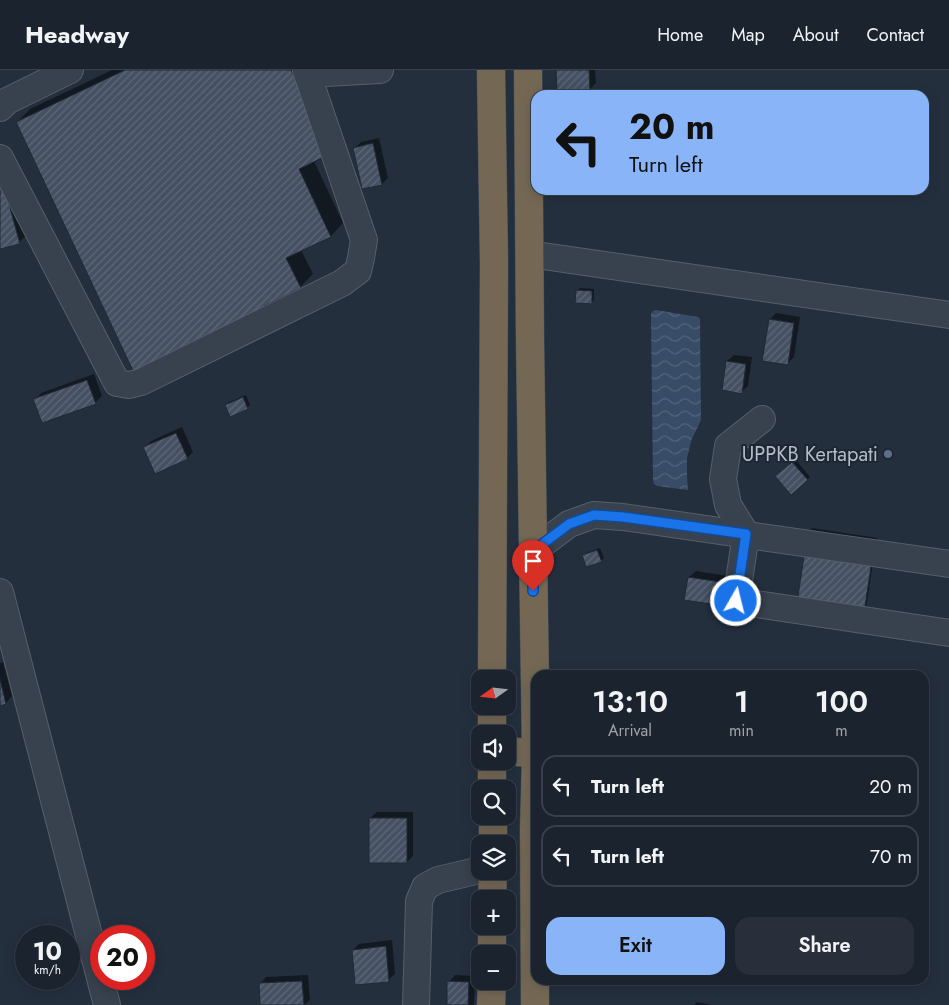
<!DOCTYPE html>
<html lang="en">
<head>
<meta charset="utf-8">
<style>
	:root { --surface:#1b232e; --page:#282f3a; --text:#f1f3f6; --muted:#a0a4aa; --line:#39404a; --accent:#8ab4f8 }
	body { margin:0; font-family:Jost,sans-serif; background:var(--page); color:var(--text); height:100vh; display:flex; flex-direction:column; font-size:19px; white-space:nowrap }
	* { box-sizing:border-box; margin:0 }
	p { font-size:16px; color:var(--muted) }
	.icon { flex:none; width:28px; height:28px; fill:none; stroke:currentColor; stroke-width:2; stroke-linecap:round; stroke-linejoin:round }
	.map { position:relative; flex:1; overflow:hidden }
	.drawer { position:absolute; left:531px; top:600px; width:398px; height:315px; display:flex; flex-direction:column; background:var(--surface); border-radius:15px; box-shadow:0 2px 12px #0003,0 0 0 1px var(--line) }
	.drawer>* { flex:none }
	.banner { position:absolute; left:531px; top:20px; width:398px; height:105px; border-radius:15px; box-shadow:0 2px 12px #0003,0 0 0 1px var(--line); background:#8ab4f8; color:#111; overflow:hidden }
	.needle { width:32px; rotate:255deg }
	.fabs { position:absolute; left:471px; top:600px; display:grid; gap:10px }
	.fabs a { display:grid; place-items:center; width:45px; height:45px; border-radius:10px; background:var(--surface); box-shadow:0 2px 12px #0003,0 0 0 1px var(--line); font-size:25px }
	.speed { position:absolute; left:15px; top:855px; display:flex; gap:10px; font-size:25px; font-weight:700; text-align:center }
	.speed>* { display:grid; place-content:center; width:65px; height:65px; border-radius:50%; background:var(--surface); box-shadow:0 2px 12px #0003,0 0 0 1px var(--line); line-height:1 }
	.speed small { font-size:12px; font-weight:400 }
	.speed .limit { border:8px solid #d22; background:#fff; color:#111 }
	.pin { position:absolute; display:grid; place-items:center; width:42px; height:42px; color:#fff; margin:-51px -21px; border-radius:50% 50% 50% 0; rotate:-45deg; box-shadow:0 0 5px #0007 }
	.pin .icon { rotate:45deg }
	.me { position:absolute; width:55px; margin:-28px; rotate:8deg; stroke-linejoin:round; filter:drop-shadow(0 0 4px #0008) }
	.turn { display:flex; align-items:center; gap:18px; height:105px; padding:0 15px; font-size:22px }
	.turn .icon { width:65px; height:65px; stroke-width:2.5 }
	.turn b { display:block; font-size:35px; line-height:42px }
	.eta { display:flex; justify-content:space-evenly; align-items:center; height:85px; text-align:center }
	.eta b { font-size:30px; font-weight:600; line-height:35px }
	.cta { display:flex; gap:10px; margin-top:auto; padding:10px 15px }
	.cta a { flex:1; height:58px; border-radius:15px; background:var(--accent); color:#111; font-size:20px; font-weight:600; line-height:58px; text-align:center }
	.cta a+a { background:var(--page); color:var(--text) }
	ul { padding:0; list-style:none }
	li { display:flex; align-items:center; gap:15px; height:62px; margin:0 10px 8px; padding:0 5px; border:2px solid var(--line); border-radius:15px }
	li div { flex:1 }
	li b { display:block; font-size:19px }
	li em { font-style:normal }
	header { display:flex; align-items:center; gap:30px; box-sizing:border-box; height:70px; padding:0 25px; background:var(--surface); border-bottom:1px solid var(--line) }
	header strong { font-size:24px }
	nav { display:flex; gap:28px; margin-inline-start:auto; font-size:18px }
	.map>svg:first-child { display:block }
</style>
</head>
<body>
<header>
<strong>Headway</strong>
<nav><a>Home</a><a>Map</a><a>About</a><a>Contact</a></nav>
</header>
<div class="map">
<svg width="949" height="935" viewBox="0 0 949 935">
	<defs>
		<pattern id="water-waves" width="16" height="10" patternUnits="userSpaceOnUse" patternTransform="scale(1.25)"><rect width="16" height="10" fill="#394c67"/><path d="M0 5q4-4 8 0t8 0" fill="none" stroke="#53647b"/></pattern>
		<pattern id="building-hatch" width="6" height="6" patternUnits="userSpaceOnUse" patternTransform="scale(1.25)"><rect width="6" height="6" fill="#455162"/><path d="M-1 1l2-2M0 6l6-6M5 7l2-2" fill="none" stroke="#5d6877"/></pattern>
	</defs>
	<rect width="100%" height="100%" fill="#242f3e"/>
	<path fill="url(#water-waves)" d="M 656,240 L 698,247 L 700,249 L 701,350 L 691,371 L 687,388 L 687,406 L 688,420 L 657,416 L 654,414 L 653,410 L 651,244 L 653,241 Z"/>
	<g fill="#0007">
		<path d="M 112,0 L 310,0 L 314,91 L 343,153 L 331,166 L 301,180 L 313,204 L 300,217 L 279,229 L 266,241 L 17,52 L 30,39 Z"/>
		<path d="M 557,0 L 595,0 L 596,13 L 590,19 Z"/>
		<path d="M 379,68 L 388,108 L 382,114 L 355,78 L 361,72 Z"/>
		<path d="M 0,110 L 29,163 L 19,172 L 0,177 Z"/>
		<path d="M 580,218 L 594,219 L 594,230 L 591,233 L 577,221 Z"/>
		<path d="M 776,243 L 800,247 L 794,287 L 787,294 L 770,249 Z"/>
		<path d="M 734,285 L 752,287 L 748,316 L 741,322 L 723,319 L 727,291 Z"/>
		<path d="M 94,304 L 102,326 L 95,333 L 35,330 L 41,323 Z"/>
		<path d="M 246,325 L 250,335 L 247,338 L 226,335 L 229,332 Z"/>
		<path d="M 182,357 L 193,382 L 187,388 L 145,378 L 151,371 Z"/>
		<path d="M 796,390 L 810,407 L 792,423 L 777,406 Z"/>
		<path d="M 812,458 L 877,468 L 865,545 L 809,461 Z"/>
		<path d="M 600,478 L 604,488 L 601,491 L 584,486 L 586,483 Z"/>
		<path d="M 696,501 L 734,507 L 724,535 L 689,507 Z"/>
		<path d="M 3,592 L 12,626 L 6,633 L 0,634 L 0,593 Z"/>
		<path d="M 377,742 L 413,742 L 413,786 L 407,792 L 370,748 Z"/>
		<path d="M 392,870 L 395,904 L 388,910 L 353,880 L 359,874 Z"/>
		<path d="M 308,905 L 310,930 L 304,935 L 261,935 L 260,914 L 266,907 Z"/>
		<path d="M 455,905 L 475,906 L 474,935 L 448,935 L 449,912 Z"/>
		<path d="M 697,932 L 712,935 L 694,935 Z"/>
	</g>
	<g fill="url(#building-hatch)" stroke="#1f2835">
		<path d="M 125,0 L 291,0 L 330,84 L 299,99 L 331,167 L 286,188 L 301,218 L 264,236 L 267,242 L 135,305 L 16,52 Z"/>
		<path d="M 556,0 L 589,0 L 590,21 L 557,22 Z"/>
		<path d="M 373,73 L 382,115 L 362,119 L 353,78 Z"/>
		<path d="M 4,116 L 20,174 L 0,179 L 0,117 Z"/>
		<path d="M 576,220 L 592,221 L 592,234 L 575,233 Z"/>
		<path d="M 769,249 L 794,253 L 788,295 L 762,291 Z"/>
		<path d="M 726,291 L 746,294 L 742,324 L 722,320 Z"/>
		<path d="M 87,310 L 96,334 L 42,353 L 33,329 Z"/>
		<path d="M 243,327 L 248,339 L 230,347 L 225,335 Z"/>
		<path d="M 176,363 L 188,389 L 155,404 L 143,377 Z"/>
		<path d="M 792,392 L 808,410 L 791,425 L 775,406 Z"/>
		<path d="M 808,460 L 875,471 L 863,549 L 796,539 Z"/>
		<path d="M 597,480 L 602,492 L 586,497 L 582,485 Z"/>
		<path d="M 688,507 L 728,513 L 725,536 L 684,530 Z"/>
		<path d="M 0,609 L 6,634 L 0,636 Z"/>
		<rect x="369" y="748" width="38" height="45"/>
		<path d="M 386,876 L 389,912 L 355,915 L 352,880 Z"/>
		<path d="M 302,911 L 304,935 L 260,935 L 259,913 Z"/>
		<path d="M 447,911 L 469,912 L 468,935 L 447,935 Z"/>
	</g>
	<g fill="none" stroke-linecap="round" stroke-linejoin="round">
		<g stroke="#565f6c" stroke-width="28">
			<g id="minor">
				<path d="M 307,4 L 380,0"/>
				<path d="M 0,38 L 7,31 L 70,0"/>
				<path d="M 0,88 L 117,313 L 129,315 L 141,312 L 342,213 L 358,201 L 361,188 L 364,170 L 306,0"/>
				<path d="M 529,184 L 949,245"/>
				<path d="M 762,349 L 728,376 L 723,409 L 728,435 L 746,464 L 736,531 L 949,563"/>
				<path d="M 533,481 L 569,454 L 594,445 L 623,447 L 949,494"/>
				<path d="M 0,522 L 107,935"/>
				<path d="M 416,935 L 419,831 L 425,817 L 438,810 L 480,800"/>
			</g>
		</g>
		<g stroke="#434c59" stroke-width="29">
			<g id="highway">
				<path d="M 491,0 L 494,193 L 492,609"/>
				<path d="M 528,0 L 530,269 L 536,684 L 534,759 L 535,935"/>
				<path d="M 492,664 L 492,636"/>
				<path d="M 508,681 L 536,684"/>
				<path d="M 492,691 L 492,719"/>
				<path d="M 493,746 L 493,774"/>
				<path d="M 492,829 L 493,801"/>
				<path d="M 492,884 L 492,856"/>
				<path d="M 491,935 L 492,911"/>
			</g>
		</g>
		<use href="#minor" stroke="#38414e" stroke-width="26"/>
		<use href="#highway" stroke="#746855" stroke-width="28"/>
	</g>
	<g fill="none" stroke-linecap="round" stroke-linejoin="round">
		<g stroke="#114b97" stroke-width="12">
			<path id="route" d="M 533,521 L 533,481 L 569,454 L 594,445 L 623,447 L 746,464 L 736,531"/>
		</g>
		<use href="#route" stroke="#1a73e8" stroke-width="9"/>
	</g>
	<circle fill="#5c6f8a" stroke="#1d2633" stroke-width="2" cx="888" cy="384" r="5"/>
	<g text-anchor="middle" stroke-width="4" stroke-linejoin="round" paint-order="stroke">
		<g font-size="20" fill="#b4bcc9" stroke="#1d2633" text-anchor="end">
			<text x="878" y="391">UPPKB Kertapati</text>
		</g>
	</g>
</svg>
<div class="fabs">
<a><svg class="needle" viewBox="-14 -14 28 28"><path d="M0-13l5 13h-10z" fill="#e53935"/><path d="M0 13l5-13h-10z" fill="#a0a4aa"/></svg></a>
<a><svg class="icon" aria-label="sound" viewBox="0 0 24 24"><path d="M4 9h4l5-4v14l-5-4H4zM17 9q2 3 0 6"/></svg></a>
<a><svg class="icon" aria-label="search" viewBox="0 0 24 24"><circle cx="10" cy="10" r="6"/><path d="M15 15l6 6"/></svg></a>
<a><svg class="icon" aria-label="layers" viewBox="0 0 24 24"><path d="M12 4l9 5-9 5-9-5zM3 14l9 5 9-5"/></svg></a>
<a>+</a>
<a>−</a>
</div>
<div class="speed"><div>10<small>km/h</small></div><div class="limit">20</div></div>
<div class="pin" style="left:533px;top:521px;background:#d93025"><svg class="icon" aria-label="arrive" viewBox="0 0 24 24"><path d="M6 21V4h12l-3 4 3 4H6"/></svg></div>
<svg class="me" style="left:736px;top:531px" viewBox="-20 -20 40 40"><circle r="17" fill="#1a73e8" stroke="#fff" stroke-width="3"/><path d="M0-11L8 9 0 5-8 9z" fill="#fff"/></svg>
<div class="banner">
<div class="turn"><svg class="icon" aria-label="left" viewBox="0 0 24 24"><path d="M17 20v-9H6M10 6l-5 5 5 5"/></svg><div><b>20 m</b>Turn left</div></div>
</div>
<section class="drawer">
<div class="eta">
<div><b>13:10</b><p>Arrival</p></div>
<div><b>1</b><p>min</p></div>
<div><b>100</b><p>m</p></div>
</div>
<ul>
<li><svg class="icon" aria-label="left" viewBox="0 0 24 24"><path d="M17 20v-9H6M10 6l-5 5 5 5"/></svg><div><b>Turn left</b></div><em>20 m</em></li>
<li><svg class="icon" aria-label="left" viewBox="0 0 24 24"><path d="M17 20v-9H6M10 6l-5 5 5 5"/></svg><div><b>Turn left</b></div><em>70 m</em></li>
</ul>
<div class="cta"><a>Exit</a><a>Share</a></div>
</section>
</div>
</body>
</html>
